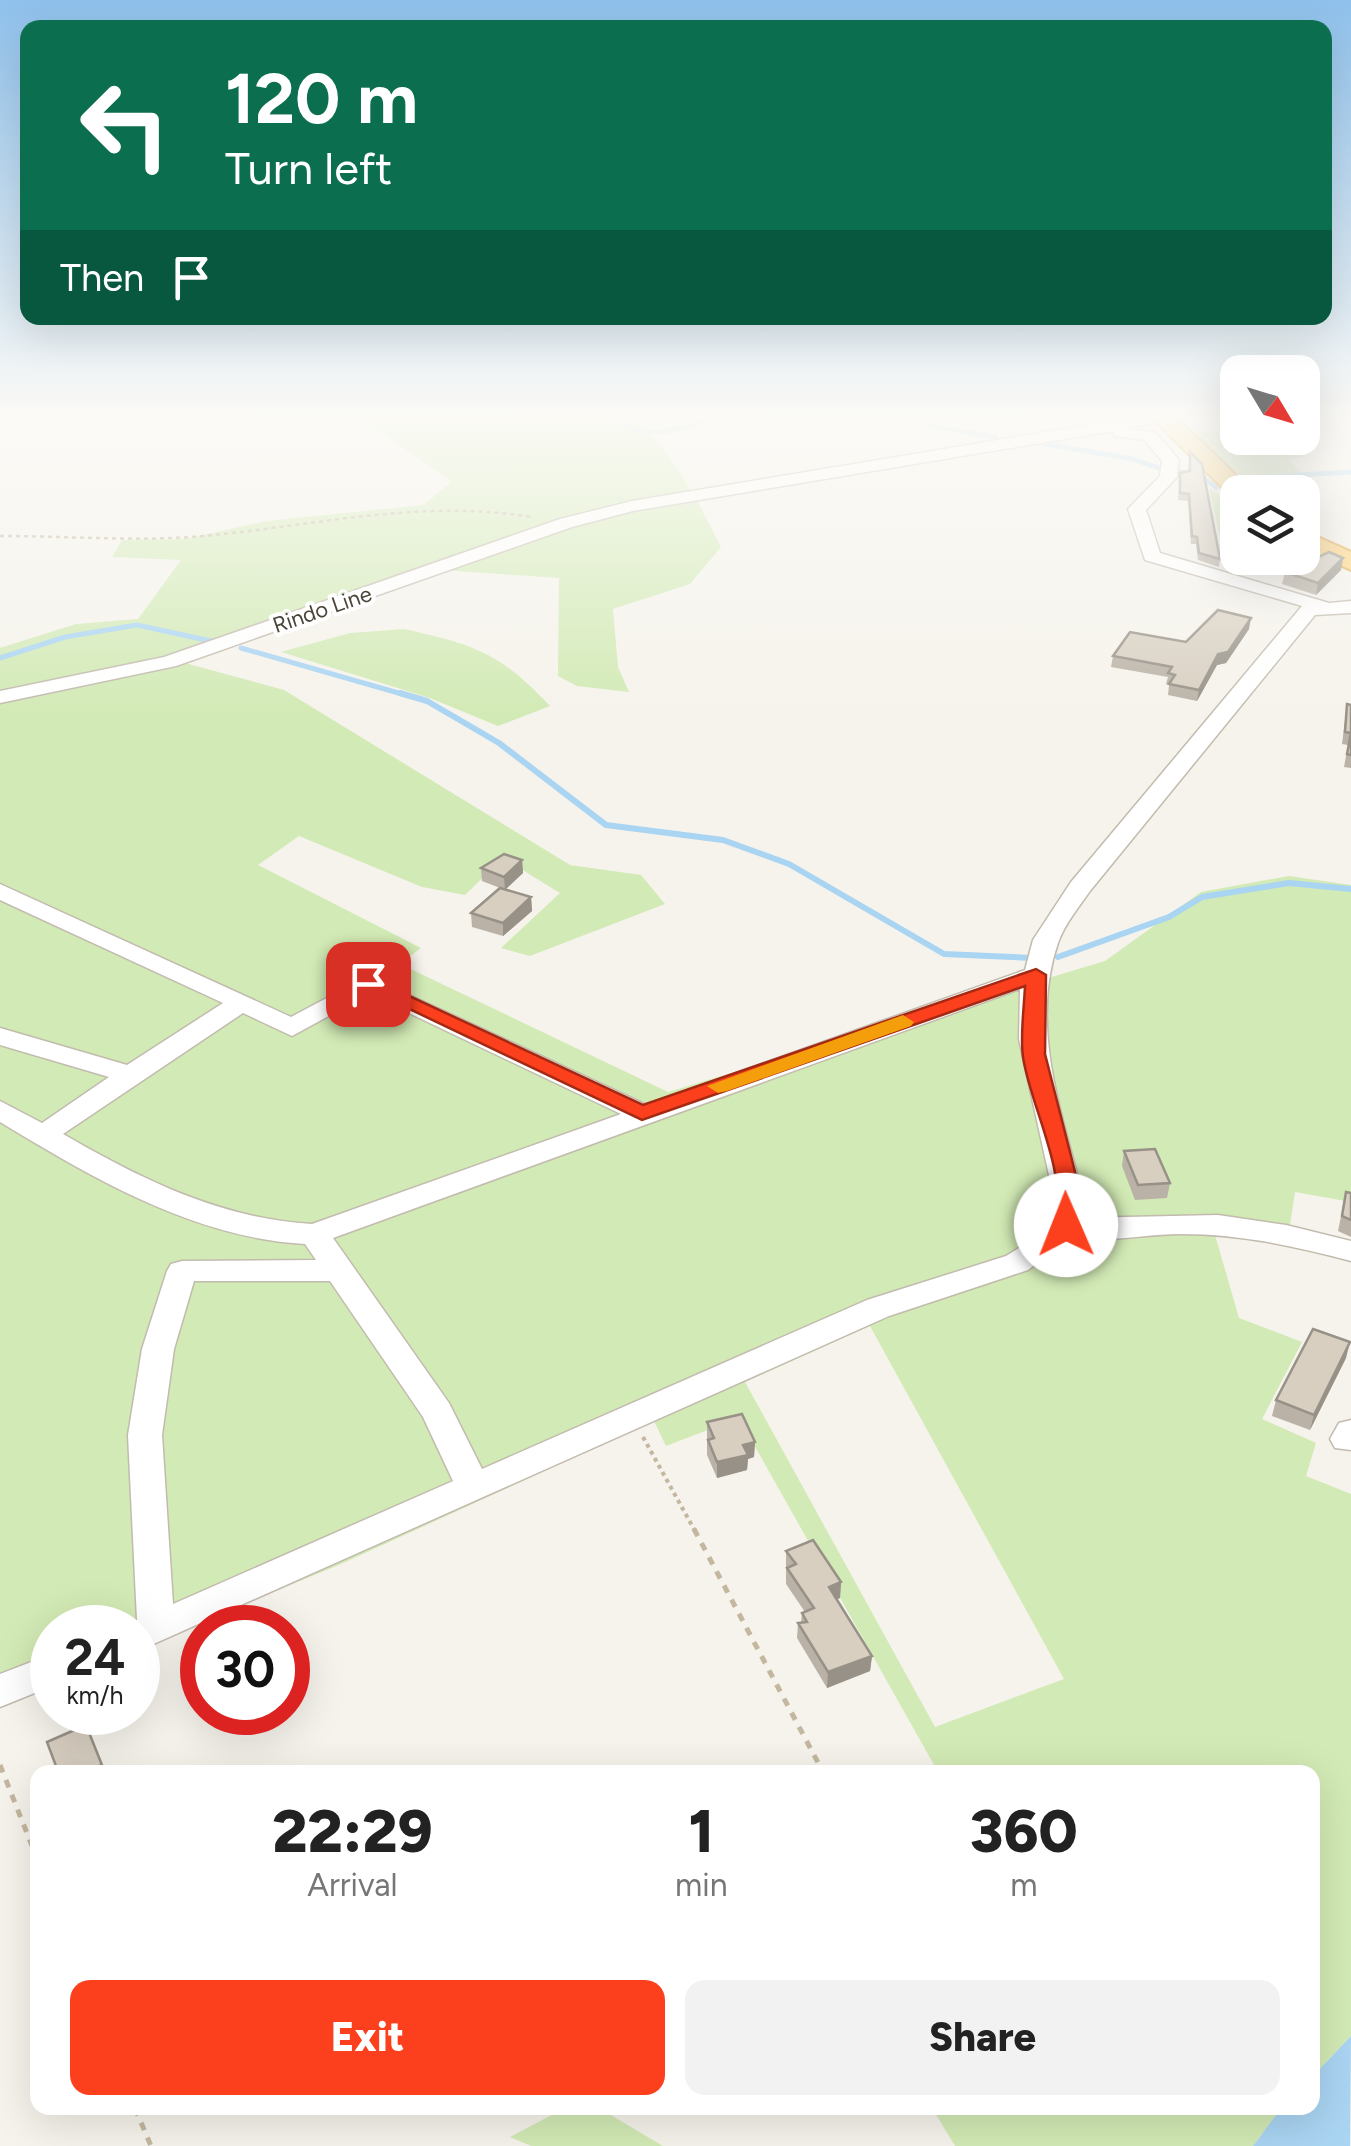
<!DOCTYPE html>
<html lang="en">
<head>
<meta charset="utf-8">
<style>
	:root { --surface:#fff; --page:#f2f2f2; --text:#222; --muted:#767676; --accent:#fc3f1d }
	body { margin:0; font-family:Figtree,sans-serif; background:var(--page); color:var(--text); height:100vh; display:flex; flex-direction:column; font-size:38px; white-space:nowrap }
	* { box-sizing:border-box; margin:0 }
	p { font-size:32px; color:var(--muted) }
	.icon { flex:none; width:55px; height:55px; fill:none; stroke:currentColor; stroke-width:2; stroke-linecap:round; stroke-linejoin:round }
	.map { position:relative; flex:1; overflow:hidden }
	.sheet { position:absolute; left:30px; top:1765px; width:1290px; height:350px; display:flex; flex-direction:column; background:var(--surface); border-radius:20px; box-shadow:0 10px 40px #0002 }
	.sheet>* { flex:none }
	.hud { position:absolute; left:20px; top:20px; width:1312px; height:305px; border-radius:20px; box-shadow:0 10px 40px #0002; background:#0b6e4f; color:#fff; overflow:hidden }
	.needle { width:65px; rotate:128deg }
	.controls { position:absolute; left:1220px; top:355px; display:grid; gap:20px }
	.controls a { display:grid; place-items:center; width:100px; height:100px; border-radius:20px; background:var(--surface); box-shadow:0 10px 40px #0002; font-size:50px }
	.speed { position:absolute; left:30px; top:1605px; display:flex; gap:20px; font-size:50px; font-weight:700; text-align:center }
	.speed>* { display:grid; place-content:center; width:130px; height:130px; border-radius:50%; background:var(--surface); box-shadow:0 10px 40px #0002; line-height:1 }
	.speed small { font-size:25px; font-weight:400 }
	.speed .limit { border:15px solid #d22; background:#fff; color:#111 }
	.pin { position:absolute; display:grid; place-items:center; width:85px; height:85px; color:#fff; margin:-42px; border-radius:20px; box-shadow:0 5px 15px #0006 }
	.me { position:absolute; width:110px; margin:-55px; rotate:359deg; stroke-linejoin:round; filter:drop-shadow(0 0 8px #0008) }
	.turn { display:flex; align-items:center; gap:35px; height:210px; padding:0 40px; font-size:45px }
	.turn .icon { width:130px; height:130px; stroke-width:2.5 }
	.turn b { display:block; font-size:70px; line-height:85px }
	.then { display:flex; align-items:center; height:95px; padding:0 40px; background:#0003; gap:20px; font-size:38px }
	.eta { display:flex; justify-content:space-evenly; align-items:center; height:170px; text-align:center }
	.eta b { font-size:60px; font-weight:800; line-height:70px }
	.cta { display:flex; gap:20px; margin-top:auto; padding:20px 40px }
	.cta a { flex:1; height:115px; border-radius:20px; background:var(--accent); color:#fff; font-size:40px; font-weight:800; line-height:115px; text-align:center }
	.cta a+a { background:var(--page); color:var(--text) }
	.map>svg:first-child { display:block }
</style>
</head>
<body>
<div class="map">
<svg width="1351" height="2146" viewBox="0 0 1351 2146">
	<rect width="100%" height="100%" fill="#f6f3ec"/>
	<g fill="#d2eab5" fill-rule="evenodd">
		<path d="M 356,416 L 629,416 C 672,448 697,500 721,547 L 690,584 L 613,609 L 618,667 L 629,692 L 577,686 L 558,676 L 559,578 L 427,569 L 185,663 L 284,690 L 570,865 L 641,875 L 665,904 L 530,956 L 501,948 L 560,893 L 503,858 L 465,895 L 422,887 L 299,836 L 258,865 L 421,948 L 400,964 L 668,1092 L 1105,961 L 1201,892 L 1289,876 L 1351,885 L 1351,1202 L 1295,1192 L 1287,1244 L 1215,1235 L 1239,1318 L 1302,1342 L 1262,1419 L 1316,1443 L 1306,1476 L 1351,1494 L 1351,2036 L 1313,2076 L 1312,1772 L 938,1772 L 739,1418 L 666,1446 L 654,1421 L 341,1564 L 138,1648 L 138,1628 L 52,1628 L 52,1683 L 23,1696 L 0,1674 L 0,648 L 76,624 L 138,619 L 181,560 L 112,557 L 122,540 L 185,539 L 266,521 L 424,505 L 452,481 ZM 870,1326 L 1064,1679 L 935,1727 L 745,1382 Z"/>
		<path d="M 1237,431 L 1238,438 L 1266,438 L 1277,447 L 1293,446 L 1303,457 L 1288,459 L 1301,473 L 1239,477 L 1193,433 Z"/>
		<path d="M 1209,488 L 1237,505 L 1237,551 L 1223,550 Z"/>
		<path d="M 404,629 C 475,645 499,652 550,706 L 498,726 L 430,698 L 281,652 L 350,633 Z"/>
		<path d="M 565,2108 L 599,2108 L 663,2146 L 531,2146 L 510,2137 Z"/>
		<path d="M 932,2108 L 1281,2108 L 1253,2146 L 955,2146 Z"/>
	</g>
	<path fill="#a9d4f2" d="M 1351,2036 L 1350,2146 L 1253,2146 L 1281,2108 L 1312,2108 L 1313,2076 Z"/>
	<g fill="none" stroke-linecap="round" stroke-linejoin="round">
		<g stroke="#a9d4f2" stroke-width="5">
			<path d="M 611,416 C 644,444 683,428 720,416"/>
			<path d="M 925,416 L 926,425 L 996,437"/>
			<path d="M 1045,444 L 1133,459 L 1164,470"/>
			<path d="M 1180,472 L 1196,473 L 1216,487"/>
			<path d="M 1266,492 L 1251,478 L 1351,472"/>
			<path d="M 241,648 L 409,696"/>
			<path d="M 0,658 L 65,637 L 137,625 L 220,643"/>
		</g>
		<g stroke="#a9d4f2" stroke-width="6">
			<path d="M 400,693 L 427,701 L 499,743 L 606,825 L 723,840 L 789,864 L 944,954 L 1032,958"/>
			<path d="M 1058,957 L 1169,917 L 1202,897 L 1289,883 L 1351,889"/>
		</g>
		<g stroke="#c2bbae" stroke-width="3">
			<g id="minor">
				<path d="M 1142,416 L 1181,416 L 1127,429 L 1155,432 L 1179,460 L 1177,477 L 1146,510 L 1160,553 L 1329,603 L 1351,601 L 1351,613 L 1315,615 L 1090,891 C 1079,907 1064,925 1058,943 C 1028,1030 1065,1122 1086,1207 L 1081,1218 L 1218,1215 L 1286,1225 L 1351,1241 L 1351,1261 C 1295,1246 1239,1234 1181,1234 C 1144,1234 1107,1244 1071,1236 L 1028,1270 L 889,1316 L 138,1651 L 138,1628 L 124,1628 L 137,1620 L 128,1435 L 142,1349 L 167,1271 L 171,1264 L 182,1261 L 316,1260 L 305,1244 C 194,1238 93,1178 0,1122 L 0,1101 L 42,1123 L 109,1077 L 0,1045 L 0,1028 L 127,1065 L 223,1003 L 0,900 L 0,884 L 291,1017 L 368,976 L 647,1105 L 1025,970 L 1033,940 L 1071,882 L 1302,606 L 1145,560 L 1128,509 L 1160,476 L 1162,461 L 1144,440 L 1114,436 L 1113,431 L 633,511 L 572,527 L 176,666 L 0,703 L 0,691 L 164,657 L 560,519 L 632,501 ZM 1020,989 L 1019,1039 L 1056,1207 L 1047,1224 L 1030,1241 L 1006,1256 L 867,1300 L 482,1469 L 449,1403 L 333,1238 ZM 369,994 L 621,1114 L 312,1224 C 221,1219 141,1179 63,1134 L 243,1013 L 292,1036 ZM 194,1281 L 330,1281 L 423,1417 L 453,1481 L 173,1604 L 162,1435 L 174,1349 Z"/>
				<path d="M 1351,1420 L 1351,1450 L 1335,1448 L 1330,1439 L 1339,1423 Z"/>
				<path d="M 52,1654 L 52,1686 L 0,1707 L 0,1674 Z"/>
			</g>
		</g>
		<g stroke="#e0a43c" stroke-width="4">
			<g id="highway">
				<path d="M 1150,416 L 1175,416 L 1253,492 L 1238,492 L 1238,499 L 1232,497 Z"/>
				<path d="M 1302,530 L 1351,552 L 1351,570 L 1302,548 Z"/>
			</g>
		</g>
		<path stroke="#c4b79f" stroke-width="2.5" stroke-dasharray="4 4" stroke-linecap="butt" d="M 0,536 C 63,536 128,541 191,537 C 307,528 414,498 532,517"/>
		<path stroke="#c4b79f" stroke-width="4" stroke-dasharray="4 4" stroke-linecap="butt" d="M 643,1437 L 695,1531"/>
		<g stroke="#c4b79f" stroke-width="5" stroke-dasharray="8 8" stroke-linecap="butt">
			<path d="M 694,1529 L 823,1772"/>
			<path d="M 0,1765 L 38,1861"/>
			<path d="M 135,2108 L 151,2146"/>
		</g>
		<use href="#minor" fill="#fff" fill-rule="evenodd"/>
		<use href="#highway" fill="#ffcf6e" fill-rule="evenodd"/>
	</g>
	<g fill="#bab2a6">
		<path d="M 1190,452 L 1220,559 L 1219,567 L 1198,560 L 1196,544 L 1191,544 L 1188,501 L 1178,500 L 1180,473 L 1188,471 Z"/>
		<path d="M 1343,558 L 1341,570 L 1316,595 L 1282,584 L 1285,572 Z"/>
		<path d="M 1249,629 L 1226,663 L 1217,665 L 1197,701 L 1168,695 L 1169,685 L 1166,684 L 1168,677 L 1111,667 L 1113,656 Z"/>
		<path d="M 1347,704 L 1351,705 L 1351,768 L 1344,767 L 1348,745 L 1342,744 Z"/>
		<path d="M 522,860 L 523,873 L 505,889 L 531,897 L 532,911 L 503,936 L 472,927 L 471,913 L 500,888 L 482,881 L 481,868 Z"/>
		<path d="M 1124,1151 L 1170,1183 L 1167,1198 L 1135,1200 L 1122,1166 Z"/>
		<path d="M 1346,1192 L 1351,1193 L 1351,1237 L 1338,1231 Z"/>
		<path d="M 1346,1358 L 1310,1430 L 1272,1416 L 1276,1400 Z"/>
		<path d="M 707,1422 L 755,1442 L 754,1457 L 748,1459 L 747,1470 L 717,1478 L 707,1455 Z"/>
		<path d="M 786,1551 L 841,1582 L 840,1598 L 836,1599 L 872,1656 L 870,1671 L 827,1688 L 797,1638 L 798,1623 L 801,1622 L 802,1613 L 805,1612 L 786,1584 Z"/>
	</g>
	<g fill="#979187">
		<path d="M 1343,558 L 1341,570 L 1316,595 L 1318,583 Z"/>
		<path d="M 1251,618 L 1249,629 L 1226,663 L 1217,665 L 1197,701 L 1199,690 L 1218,654 Z"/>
		<path d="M 522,860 L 523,873 L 505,890 L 504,877 Z"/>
		<path d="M 531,897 L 532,911 L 503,936 L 503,923 Z"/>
		<path d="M 1350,1342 L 1346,1358 L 1310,1430 L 1314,1415 Z"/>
		<path d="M 755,1442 L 754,1457 L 748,1459 L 747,1470 L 717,1478 L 717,1462 L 743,1445 Z"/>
		<path d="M 841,1582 L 840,1598 L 828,1603 L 829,1587 Z"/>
		<path d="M 872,1656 L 870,1671 L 827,1688 L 828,1672 Z"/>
		<path d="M 102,1765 L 104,1772 L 84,1772 Z"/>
	</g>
	<g fill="#d8cfc1" stroke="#979187" stroke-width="2.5">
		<path d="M 1190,452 L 1202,464 L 1220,559 L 1199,553 L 1197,537 L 1192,536 L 1189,494 L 1180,493 L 1180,473 L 1190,471 Z"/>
		<path d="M 1329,552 L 1343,558 L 1318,583 L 1285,572 Z"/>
		<path d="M 1218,610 L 1251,618 L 1228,652 L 1218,654 L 1199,690 L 1169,684 L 1175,675 L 1168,673 L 1172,667 L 1113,656 L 1130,632 L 1186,642 Z"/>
		<path d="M 1347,704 L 1351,705 L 1351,755 L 1347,754 L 1351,733 L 1345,732 Z"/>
		<path d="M 504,854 L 522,860 L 504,877 L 481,868 Z"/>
		<path d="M 500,888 L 531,897 L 503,923 L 471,913 Z"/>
		<path d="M 1155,1149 L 1170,1183 L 1138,1185 L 1124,1151 Z"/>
		<path d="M 1346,1192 L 1351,1193 L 1351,1220 L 1342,1216 Z"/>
		<path d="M 1313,1329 L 1350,1342 L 1314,1415 L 1276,1400 Z"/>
		<path d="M 742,1414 L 755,1442 L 743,1445 L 748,1455 L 717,1462 L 708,1440 L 714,1438 L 707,1422 Z"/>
		<path d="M 813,1540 L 841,1582 L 829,1587 L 872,1656 L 828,1672 L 798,1623 L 807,1622 L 802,1613 L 814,1608 L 787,1568 L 796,1564 L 786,1551 Z"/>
		<path d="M 86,1725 L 102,1765 L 84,1772 L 43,1772 L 43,1771 L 56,1766 L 47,1742 Z"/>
	</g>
	<linearGradient id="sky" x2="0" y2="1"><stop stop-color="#8fc1ec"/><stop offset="0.58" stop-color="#fbfaf6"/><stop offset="1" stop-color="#fbfaf6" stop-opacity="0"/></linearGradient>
	<rect width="1351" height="717" fill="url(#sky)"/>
	<path fill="#fc3f1d" stroke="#a42913" stroke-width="2.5" d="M 1036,969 L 1046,975 L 1045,1054 L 1084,1207 L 1075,1231 L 1066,1233 L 1054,1225 C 1069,1173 1031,1109 1023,1057 C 1020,1035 1024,1009 1025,986 L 642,1120 L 357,984 L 368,978 L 375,980 L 643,1105 Z"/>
	<path fill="#f59e0b" d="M 903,1015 L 914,1022 L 911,1026 L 727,1091 L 718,1093 L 707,1086 Z"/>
	<g text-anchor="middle" stroke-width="8" stroke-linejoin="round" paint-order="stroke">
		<g font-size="22" fill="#4b4439" stroke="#fff">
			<text transform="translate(322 609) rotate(-19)" y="8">Rindo Line</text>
		</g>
	</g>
</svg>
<div class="controls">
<a><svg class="needle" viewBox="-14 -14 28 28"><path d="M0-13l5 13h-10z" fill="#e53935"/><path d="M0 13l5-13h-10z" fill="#767676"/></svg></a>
<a><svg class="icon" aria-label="layers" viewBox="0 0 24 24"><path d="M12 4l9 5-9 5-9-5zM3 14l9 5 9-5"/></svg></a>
</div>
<div class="speed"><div>24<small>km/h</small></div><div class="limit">30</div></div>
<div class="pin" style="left:368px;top:984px;background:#d93025"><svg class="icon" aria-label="arrive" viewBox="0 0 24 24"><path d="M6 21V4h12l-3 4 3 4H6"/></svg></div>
<svg class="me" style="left:1066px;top:1225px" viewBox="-20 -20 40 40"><circle r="19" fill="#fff"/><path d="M0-13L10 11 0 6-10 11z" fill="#fc3f1d"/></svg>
<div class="hud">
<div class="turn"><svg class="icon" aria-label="left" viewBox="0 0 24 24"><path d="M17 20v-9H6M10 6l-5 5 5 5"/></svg><div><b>120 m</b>Turn left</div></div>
<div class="then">Then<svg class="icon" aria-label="arrive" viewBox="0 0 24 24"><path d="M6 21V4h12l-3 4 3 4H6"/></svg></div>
</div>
<section class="sheet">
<div class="eta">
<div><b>22:29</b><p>Arrival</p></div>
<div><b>1</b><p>min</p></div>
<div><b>360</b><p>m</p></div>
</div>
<div class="cta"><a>Exit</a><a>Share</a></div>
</section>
</div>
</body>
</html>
